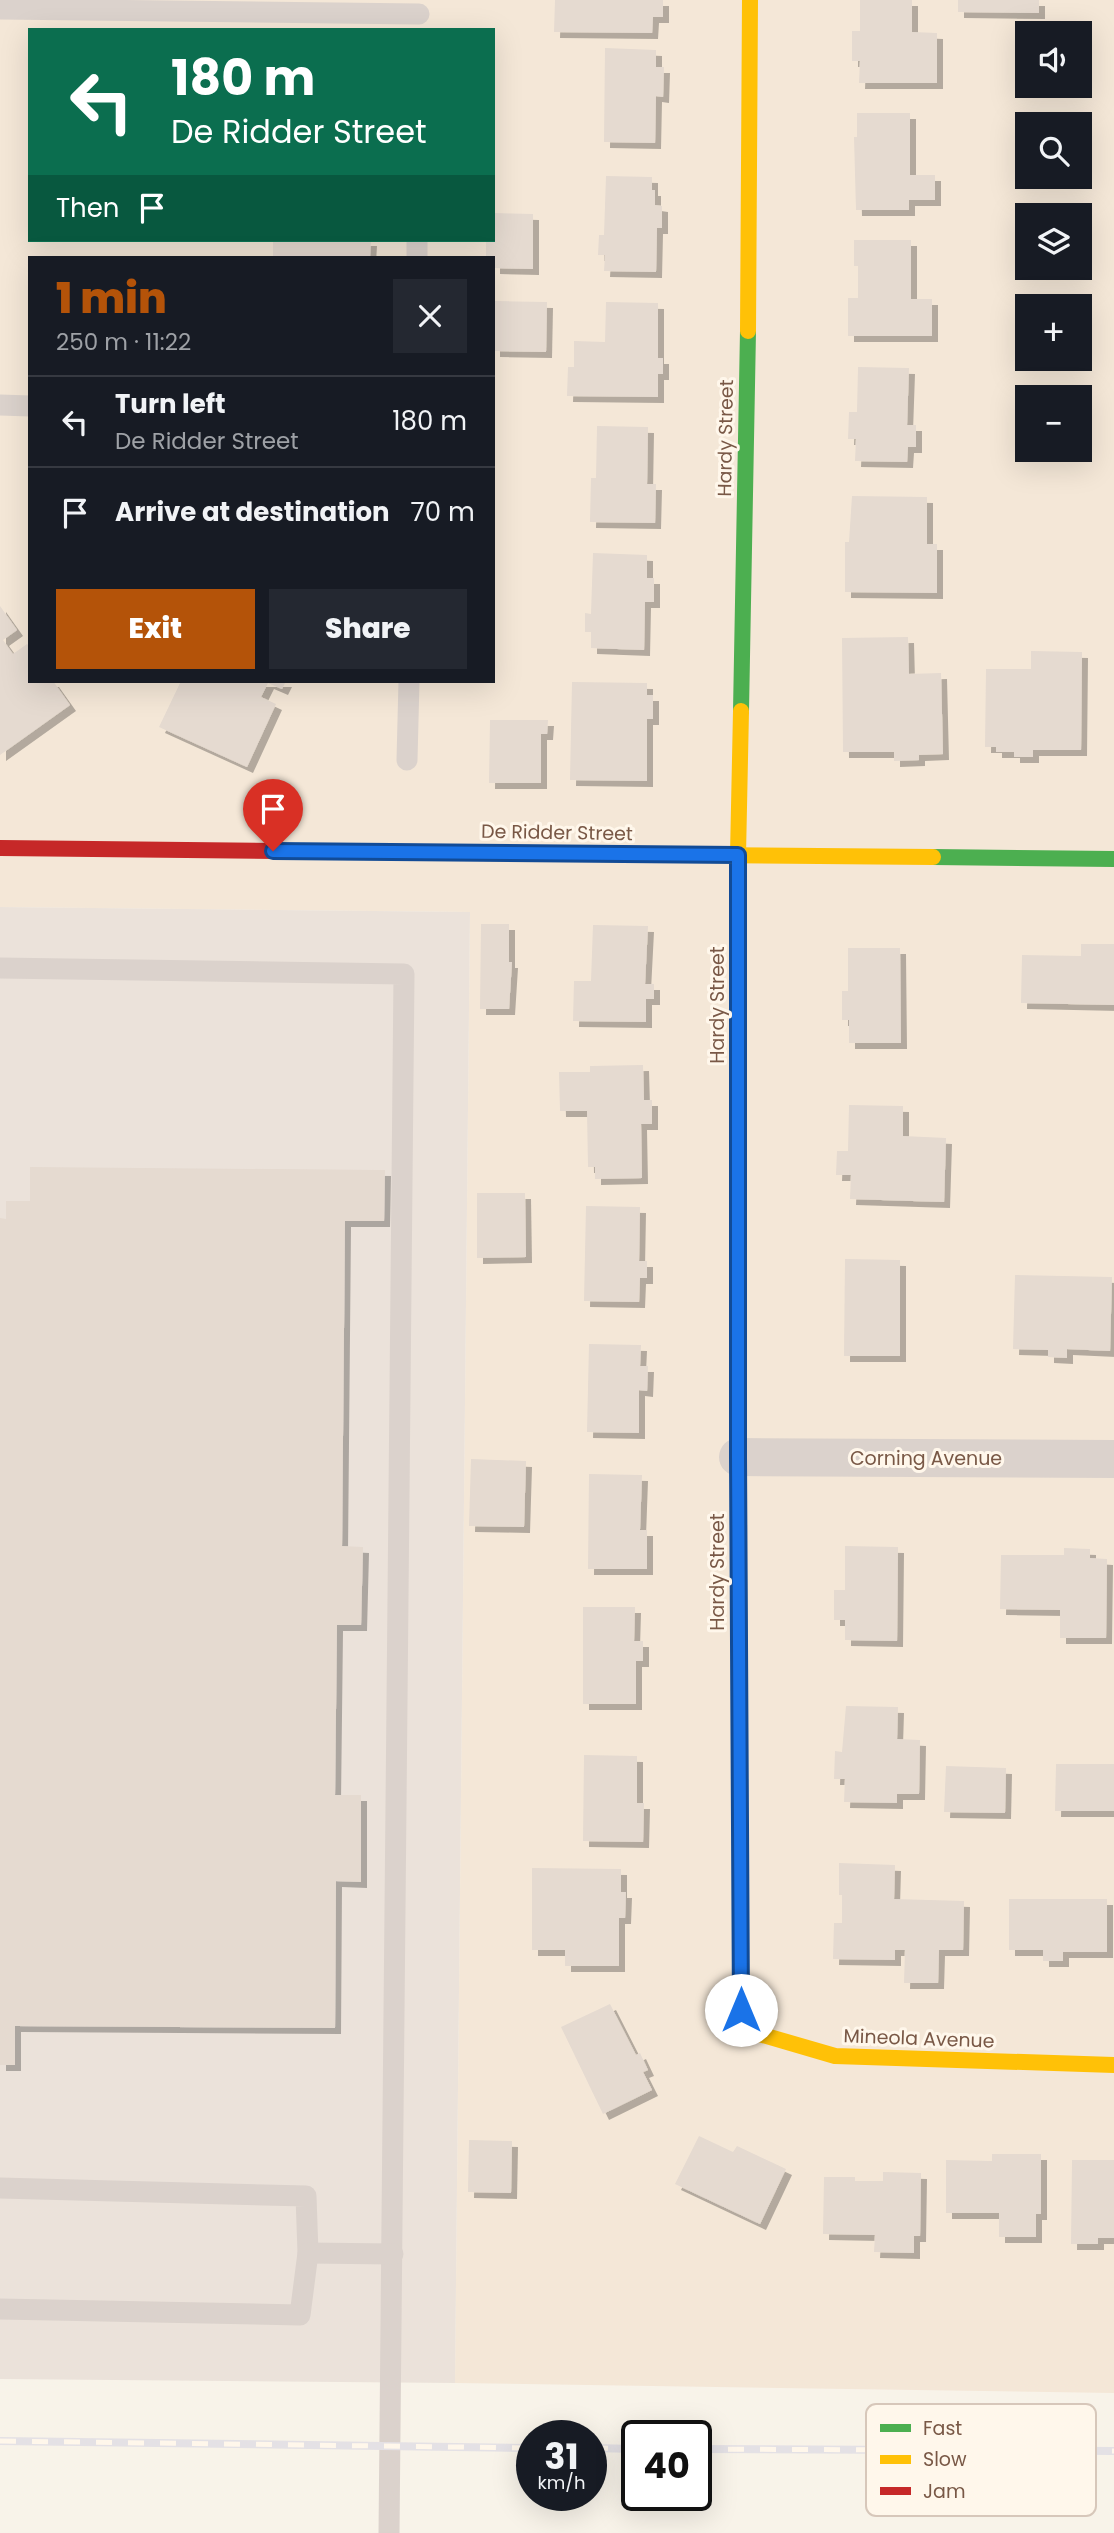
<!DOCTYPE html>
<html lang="en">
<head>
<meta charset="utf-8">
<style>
	:root { --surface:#171b24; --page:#242831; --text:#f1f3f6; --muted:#9ea1a6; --line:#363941; --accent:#b45309 }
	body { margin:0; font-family:Poppins,sans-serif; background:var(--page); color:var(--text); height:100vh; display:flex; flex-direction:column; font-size:26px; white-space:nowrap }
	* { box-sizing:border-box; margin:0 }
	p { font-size:23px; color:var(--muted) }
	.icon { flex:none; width:38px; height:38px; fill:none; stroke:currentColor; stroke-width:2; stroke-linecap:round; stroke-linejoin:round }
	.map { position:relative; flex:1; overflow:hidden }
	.panel { position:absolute; left:28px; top:256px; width:467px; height:427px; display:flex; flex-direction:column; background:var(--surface); border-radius:0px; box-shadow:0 7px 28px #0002 }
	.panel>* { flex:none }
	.guide { position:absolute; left:28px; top:28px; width:467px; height:214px; border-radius:0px; box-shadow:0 7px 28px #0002; background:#0b6e4f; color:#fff; overflow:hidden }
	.tools { position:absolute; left:1015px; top:21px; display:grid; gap:14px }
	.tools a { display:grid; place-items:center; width:77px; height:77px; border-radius:0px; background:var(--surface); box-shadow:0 7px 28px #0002; font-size:35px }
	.speed { position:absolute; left:516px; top:2420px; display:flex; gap:14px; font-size:35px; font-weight:700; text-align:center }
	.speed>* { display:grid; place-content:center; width:91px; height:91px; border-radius:50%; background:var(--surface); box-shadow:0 7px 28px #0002; line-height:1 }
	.speed small { font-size:18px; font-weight:400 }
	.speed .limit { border:4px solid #111; border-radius:10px; background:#fff; color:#111 }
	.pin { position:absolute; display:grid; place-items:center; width:60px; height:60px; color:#fff; margin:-72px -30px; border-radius:50% 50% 50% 0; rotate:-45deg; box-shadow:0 0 7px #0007 }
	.pin .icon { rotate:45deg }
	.me { position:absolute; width:77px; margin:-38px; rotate:0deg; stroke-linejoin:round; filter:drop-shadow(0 0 5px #0008) }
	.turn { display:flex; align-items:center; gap:24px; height:147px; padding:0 28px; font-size:32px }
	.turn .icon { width:91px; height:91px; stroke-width:2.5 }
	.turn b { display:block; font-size:49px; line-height:60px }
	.then { display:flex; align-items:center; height:66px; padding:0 28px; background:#0003; gap:14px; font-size:26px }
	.round { display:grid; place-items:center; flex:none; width:74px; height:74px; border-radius:0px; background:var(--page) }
	.headline { display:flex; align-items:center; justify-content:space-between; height:119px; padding:0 28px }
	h1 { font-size:42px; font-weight:800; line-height:52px; color:var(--accent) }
	.button { display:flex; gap:14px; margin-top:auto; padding:14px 28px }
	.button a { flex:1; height:80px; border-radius:0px; background:var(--accent); color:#fff; font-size:28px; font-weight:800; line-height:80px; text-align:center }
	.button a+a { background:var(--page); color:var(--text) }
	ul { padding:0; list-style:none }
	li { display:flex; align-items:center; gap:21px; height:91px; padding:0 28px; border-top:2px solid var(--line) }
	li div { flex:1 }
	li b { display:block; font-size:26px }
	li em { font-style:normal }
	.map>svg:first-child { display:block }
</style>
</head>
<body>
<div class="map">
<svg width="1114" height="2533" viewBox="0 0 1114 2533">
	<defs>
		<filter id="shadow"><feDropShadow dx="6" dy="6" stdDeviation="0" flood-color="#0004"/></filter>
	</defs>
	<rect width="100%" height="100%" fill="#f8f3e9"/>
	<path fill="#f4e7d7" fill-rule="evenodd" d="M 0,0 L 1114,0 L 1114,2393 L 455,2383 L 470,912 L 0,907 ZM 30,30 L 494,30 L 494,240 L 30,240 ZM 1027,33 L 1080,33 L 1080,86 L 1027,86 ZM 1027,124 L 1080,124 L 1080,177 L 1027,177 ZM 1027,215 L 1080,215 L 1080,268 L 1027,268 ZM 30,257 L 494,257 L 494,681 L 30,681 ZM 1027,306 L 1080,306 L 1080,359 L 1027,359 ZM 1027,397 L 1080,397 L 1080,450 L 1027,450 Z"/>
	<path fill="#ebe2da" d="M 0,907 L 470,912 L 455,2383 L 0,2379 Z"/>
	<g fill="#e5dad0" filter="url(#shadow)">
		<path d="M 555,0 L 663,0 L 663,17 L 653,17 L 652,33 L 554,32 Z"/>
		<path d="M 860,0 L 912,0 L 912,32 L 937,33 L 937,83 L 859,83 L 860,61 L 852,61 L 852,31 L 860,31 Z"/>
		<path d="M 958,0 L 1039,0 L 1039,13 L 958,12 Z"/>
		<path d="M 605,48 L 656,50 L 656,67 L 664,67 L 663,97 L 656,96 L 655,143 L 604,142 Z"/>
		<path d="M 857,113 L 910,113 L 910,175 L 935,175 L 935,200 L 909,200 L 909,210 L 856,210 L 854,137 L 857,137 Z"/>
		<path d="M 606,176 L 652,177 L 652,190 L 655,190 L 655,205 L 662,206 L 662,228 L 657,228 L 656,272 L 604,271 L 605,255 L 598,255 L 599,235 L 604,235 Z"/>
		<path d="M 494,213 L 533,214 L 533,269 L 494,268 L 494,257 L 486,257 L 486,240 L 494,240 Z"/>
		<path d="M 273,240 L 371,240 L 370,257 L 273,257 Z"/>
		<path d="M 854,240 L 911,240 L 911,299 L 932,299 L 932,336 L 848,336 L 848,298 L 858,298 L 858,266 L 854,266 Z"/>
		<path d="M 494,301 L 547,302 L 546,352 L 494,351 Z"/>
		<path d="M 606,302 L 658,303 L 658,358 L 663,358 L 663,374 L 658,374 L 658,397 L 567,396 L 568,367 L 574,367 L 574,341 L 605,342 Z"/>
		<path d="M 858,367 L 909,368 L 907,425 L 916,425 L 916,447 L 908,447 L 907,462 L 855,461 L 856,439 L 848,439 L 849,412 L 857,412 Z"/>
		<path d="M 597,426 L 648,427 L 647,484 L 656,484 L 655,523 L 590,522 L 591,478 L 596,478 Z"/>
		<path d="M 852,496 L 927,497 L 927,544 L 937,544 L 937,593 L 845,592 L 845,542 L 849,542 Z"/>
		<path d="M 593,553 L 647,555 L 647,578 L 654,578 L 654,602 L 645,602 L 644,650 L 591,648 L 591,632 L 585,632 L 585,613 L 591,614 Z"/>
		<path d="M 0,606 L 17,630 L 3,640 L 13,654 L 27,644 L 30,647 L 30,681 L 53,681 L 70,705 L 0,755 Z"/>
		<path d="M 908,637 L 909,674 L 941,673 L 943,754 L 919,755 L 919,760 L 894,761 L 894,752 L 843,752 L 842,638 Z"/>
		<path d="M 1031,651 L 1082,652 L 1081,750 L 1033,750 L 1033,757 L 1014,757 L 1014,752 L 996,752 L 996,747 L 985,747 L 986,669 L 1031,669 Z"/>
		<path d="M 181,681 L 286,681 L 282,689 L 268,683 L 261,697 L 276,704 L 247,767 L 159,727 Z"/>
		<path d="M 572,682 L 647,683 L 647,695 L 653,695 L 653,719 L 647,719 L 647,781 L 570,780 Z"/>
		<path d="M 490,720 L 548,720 L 547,734 L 541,734 L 541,783 L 489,783 Z"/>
		<path d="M 481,924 L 509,924 L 509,962 L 512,962 L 509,1009 L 480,1009 Z"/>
		<path d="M 593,925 L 648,926 L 645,984 L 654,984 L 654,999 L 646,999 L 646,1022 L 573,1021 L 574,981 L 591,981 Z"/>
		<path d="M 1081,944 L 1114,944 L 1114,1005 L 1021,1003 L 1022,955 L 1081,956 Z"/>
		<path d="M 848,948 L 900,948 L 901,1043 L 849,1043 L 849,1020 L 842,1020 L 842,991 L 848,991 Z"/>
		<path d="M 643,1065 L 644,1100 L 652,1100 L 652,1124 L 641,1124 L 642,1178 L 595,1179 L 595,1167 L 588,1167 L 587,1111 L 560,1111 L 559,1072 L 590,1072 L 590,1066 Z"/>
		<path d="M 849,1105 L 903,1106 L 903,1136 L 946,1138 L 944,1202 L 850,1199 L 851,1175 L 836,1175 L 837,1151 L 848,1151 Z"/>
		<path d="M 30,1167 L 385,1170 L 384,1221 L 345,1221 L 342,1546 L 363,1547 L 361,1625 L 337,1625 L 335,1795 L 361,1795 L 361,1882 L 336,1881 L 335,2028 L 15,2026 L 15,2065 L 0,2065 L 0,1218 L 6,1219 L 6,1201 L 30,1201 Z"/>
		<path d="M 477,1193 L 525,1193 L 526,1257 L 477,1258 Z"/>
		<path d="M 586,1206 L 640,1207 L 639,1261 L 647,1261 L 647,1278 L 640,1278 L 639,1302 L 584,1301 Z"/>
		<path d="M 845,1259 L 900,1260 L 900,1356 L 844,1356 Z"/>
		<path d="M 1015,1275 L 1112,1277 L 1110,1351 L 1067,1349 L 1067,1358 L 1048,1357 L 1048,1350 L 1013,1349 Z"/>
		<path d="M 589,1344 L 641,1345 L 640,1366 L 648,1366 L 647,1391 L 639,1390 L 639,1433 L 587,1432 Z"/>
		<path d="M 471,1459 L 526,1461 L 524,1527 L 469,1526 Z"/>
		<path d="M 589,1474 L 642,1475 L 640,1530 L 647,1530 L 647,1569 L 588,1569 Z"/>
		<path d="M 845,1546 L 898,1547 L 897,1641 L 845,1640 L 845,1620 L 834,1620 L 834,1590 L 845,1590 Z"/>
		<path d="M 1064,1548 L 1090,1549 L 1090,1558 L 1107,1559 L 1106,1638 L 1060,1638 L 1060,1610 L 1000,1609 L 1001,1555 L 1064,1555 Z"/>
		<path d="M 583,1607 L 635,1607 L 634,1641 L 643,1641 L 643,1661 L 636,1661 L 636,1704 L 583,1704 Z"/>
		<path d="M 846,1706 L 898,1707 L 897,1739 L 920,1740 L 919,1794 L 897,1794 L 897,1803 L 844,1802 L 845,1779 L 834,1779 L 835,1751 L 842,1752 Z"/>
		<path d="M 584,1755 L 637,1756 L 637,1803 L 644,1803 L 643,1842 L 583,1841 Z"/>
		<path d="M 1056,1764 L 1114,1764 L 1114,1811 L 1055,1811 Z"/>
		<path d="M 946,1766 L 1006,1768 L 1005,1813 L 944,1812 Z"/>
		<path d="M 839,1863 L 895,1865 L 894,1899 L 964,1901 L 963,1950 L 939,1950 L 938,1983 L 904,1983 L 905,1950 L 895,1950 L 895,1960 L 833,1959 L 834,1923 L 842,1923 L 842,1895 L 839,1895 Z"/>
		<path d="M 532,1868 L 621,1869 L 621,1892 L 626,1892 L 625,1918 L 619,1918 L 619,1966 L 565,1966 L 565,1950 L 532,1950 Z"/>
		<path d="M 1009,1899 L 1107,1899 L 1107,1952 L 1063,1952 L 1063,1961 L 1043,1961 L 1043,1950 L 1009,1950 Z"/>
		<path d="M 610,2004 L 636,2055 L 640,2053 L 648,2070 L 643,2072 L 652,2090 L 603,2114 L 561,2027 Z"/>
		<path d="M 699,2136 L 733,2152 L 737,2146 L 786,2169 L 760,2224 L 675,2184 Z"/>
		<path d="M 469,2140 L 512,2141 L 511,2193 L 468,2192 Z"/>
		<path d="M 992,2154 L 1041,2154 L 1041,2214 L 1036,2214 L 1036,2237 L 999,2237 L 999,2213 L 946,2213 L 946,2160 L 992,2161 Z"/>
		<path d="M 1072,2160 L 1114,2160 L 1114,2238 L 1098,2238 L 1098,2244 L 1071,2244 Z"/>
		<path d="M 883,2172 L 921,2173 L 920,2236 L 914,2236 L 914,2253 L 874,2252 L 875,2235 L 823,2234 L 824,2177 L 855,2177 L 855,2181 L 883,2181 Z"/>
	</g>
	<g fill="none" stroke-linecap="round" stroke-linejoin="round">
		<g stroke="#dbd2cc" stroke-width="21">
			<path d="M 0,9 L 419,14"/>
			<path d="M 417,257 L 417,240"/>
			<path d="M 0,405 L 30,406"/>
			<path d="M 407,760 L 409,681"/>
			<path d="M 0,968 L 404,974 L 389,2533"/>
			<path d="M 0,2188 L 306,2196 L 308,2253 L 300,2315 L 0,2309"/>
			<path d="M 308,2253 L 393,2254"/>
		</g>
		<path stroke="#dbd2cc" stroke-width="38" d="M 738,1457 L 1114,1459"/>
		<g stroke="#4caf50" stroke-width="16">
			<path d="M 741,711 L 748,331"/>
			<path d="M 933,857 L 1114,859"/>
			<path d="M 738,1308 L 740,1825"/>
		</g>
		<g stroke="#ffc107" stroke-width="16">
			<path d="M 748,331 L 750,0"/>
			<path d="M 365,852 L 933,857"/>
			<path d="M 738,1308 L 738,855 L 741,711"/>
			<path d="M 740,1825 L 741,2010 L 749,2031 L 835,2056 L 1114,2065"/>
		</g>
		<path stroke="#c62828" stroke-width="16" d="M 0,848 L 365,852"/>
		<g stroke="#e4e1e5" stroke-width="8">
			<g id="rail">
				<path d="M 0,2441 L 532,2448"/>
				<path d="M 592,2448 L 637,2449"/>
				<path d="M 696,2449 L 1114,2451"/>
			</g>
		</g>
		<use href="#rail" stroke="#fff7eb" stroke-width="5" stroke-dasharray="16" stroke-linecap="butt"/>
	</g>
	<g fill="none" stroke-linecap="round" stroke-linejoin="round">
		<g stroke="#114b97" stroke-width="18">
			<path id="route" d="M 273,851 L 738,855 L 738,1457 L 741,2010"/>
		</g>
		<use href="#route" stroke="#1a73e8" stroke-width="12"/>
	</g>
	<g text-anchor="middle" stroke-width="6" stroke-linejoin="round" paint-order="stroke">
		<g font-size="19" fill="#795846" stroke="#fff7eb">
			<text transform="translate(725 438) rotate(-89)" y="7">Hardy Street</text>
			<text transform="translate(557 832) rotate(1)" y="7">De Ridder Street</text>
			<text transform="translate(717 1005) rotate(-90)" y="7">Hardy Street</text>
			<text x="926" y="1465">Corning Avenue</text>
			<text transform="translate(717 1572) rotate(-90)" y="7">Hardy Street</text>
			<text transform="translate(919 2038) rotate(2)" y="7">Mineola Avenue</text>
		</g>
	</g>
	<rect x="866" y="2404" width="230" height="112" rx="10" fill="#fff7eb" stroke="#d7c7ba" stroke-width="2"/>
	<rect x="880" y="2424" width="31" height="8" fill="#4caf50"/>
	<rect x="880" y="2455" width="31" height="9" fill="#ffc107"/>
	<rect x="880" y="2487" width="31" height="8" fill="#c62828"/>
	<g font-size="19" fill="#795846">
		<text x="923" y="2435">Fast</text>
		<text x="923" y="2466">Slow</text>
		<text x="923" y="2498">Jam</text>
	</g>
</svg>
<div class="tools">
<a><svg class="icon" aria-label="sound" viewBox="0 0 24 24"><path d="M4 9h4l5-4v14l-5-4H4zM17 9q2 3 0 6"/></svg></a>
<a><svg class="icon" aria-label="search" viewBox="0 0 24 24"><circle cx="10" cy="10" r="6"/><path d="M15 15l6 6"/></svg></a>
<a><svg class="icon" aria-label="layers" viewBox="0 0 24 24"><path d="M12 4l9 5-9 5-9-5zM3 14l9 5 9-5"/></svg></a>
<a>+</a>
<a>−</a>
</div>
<div class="speed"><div>31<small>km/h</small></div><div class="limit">40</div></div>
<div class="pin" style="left:273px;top:851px;background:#d93025"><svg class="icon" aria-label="arrive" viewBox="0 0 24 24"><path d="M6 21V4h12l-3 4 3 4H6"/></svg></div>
<svg class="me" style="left:741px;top:2010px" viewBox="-20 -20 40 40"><circle r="19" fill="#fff"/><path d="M0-13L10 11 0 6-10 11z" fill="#1a73e8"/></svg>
<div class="guide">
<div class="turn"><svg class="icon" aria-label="left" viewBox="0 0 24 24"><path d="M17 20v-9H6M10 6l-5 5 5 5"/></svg><div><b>180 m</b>De Ridder Street</div></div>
<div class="then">Then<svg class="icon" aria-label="arrive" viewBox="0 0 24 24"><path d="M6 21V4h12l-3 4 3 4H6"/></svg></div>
</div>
<section class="panel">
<div class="headline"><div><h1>1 min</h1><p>250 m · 11:22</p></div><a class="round"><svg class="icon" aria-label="close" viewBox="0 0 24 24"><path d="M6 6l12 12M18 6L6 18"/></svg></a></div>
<ul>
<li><svg class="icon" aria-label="left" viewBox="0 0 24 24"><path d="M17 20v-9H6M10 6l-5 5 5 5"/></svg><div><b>Turn left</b><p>De Ridder Street</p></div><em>180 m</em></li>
<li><svg class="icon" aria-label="arrive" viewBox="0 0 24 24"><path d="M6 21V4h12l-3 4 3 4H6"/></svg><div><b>Arrive at destination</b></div><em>70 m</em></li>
</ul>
<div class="button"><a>Exit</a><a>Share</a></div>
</section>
</div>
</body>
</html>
